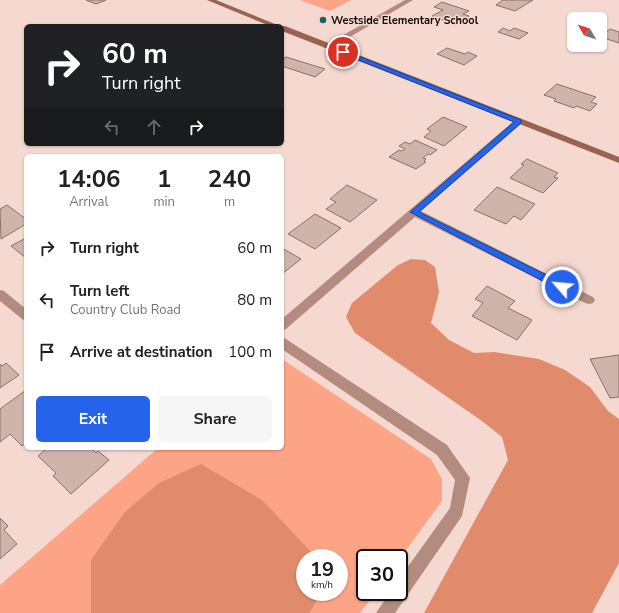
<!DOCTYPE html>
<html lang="en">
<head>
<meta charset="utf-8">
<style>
	:root { --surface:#fff; --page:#f6f6f6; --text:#202124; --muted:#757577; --accent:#2563eb }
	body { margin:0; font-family:"Nunito Sans",sans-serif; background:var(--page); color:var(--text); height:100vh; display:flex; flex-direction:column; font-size:15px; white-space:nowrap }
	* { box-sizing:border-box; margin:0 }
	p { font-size:13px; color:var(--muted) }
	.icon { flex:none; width:22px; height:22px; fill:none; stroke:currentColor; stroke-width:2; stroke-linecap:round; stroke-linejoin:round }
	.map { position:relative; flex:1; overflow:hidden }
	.details { position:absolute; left:24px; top:154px; width:260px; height:296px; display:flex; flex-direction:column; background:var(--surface); border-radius:6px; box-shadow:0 1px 3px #0004 }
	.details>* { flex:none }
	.guide { position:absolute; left:24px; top:24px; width:260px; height:122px; border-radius:6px; box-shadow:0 1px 3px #0004; background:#202124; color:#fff; overflow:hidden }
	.needle { width:26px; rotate:309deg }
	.controls { position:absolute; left:567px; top:12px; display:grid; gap:8px }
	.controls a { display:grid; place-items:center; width:40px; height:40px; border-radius:6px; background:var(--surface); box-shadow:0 1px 3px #0004; font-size:20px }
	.speed { position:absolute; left:296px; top:549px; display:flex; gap:8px; font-size:20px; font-weight:700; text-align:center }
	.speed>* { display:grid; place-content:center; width:52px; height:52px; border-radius:50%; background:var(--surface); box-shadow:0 1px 3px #0004; line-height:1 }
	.speed small { font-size:10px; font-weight:400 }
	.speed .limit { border:2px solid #111; border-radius:6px; background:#fff; color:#111 }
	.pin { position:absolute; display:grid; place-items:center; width:34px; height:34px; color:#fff; margin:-17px; border:2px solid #fff; border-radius:50%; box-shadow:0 1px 4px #0007 }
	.me { position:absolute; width:44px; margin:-22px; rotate:297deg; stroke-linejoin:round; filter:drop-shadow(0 0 3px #0008) }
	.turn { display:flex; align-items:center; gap:14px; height:84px; padding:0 12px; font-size:18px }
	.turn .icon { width:52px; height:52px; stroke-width:2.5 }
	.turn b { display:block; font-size:28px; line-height:34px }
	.lanes { display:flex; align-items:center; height:38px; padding:0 12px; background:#0003; justify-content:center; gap:20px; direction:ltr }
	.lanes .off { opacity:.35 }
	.eta { display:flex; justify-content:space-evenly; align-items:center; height:68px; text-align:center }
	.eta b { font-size:24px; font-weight:700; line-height:28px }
	.cta { display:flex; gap:8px; margin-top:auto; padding:8px 12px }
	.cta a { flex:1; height:46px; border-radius:6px; background:var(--accent); color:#fff; font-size:16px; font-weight:700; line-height:46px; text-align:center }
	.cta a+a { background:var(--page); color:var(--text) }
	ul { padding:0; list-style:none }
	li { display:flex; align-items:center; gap:12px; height:52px; padding:0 12px }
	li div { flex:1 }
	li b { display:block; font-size:15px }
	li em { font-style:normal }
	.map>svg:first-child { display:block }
</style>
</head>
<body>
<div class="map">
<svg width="619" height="613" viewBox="0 0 619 613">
	<rect width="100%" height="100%" fill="#f5d9d0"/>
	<g fill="#fea486">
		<path d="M 300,0 L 351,0 L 330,11 Z"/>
		<path d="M 282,359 L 431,459 L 442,479 L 442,501 L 399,560 L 399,558 L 365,558 L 365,592 L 376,592 L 360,613 L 310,613 L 321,592 L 339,592 L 339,558 L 315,558 L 262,500 L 91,560 L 91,613 L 0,613 L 0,585 L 158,448 L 282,448 Z"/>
	</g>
	<g fill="#e28a6c">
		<path d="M 411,259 L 425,260 L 435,267 L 439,292 L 431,323 L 449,340 L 474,353 L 494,352 L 539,359 L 565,370 L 590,387 L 608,411 L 619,419 L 619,563 L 592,613 L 424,613 L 508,460 L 502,437 L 482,421 L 355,333 L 346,317 L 352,303 L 398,265 Z"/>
		<path d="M 201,464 L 262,500 L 315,556 L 315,558 L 305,558 L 305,592 L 321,592 L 310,613 L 91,613 L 91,560 L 125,512 L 159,483 Z"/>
	</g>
	<g fill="#cfb4ab" stroke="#897068">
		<path d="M 86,0 L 106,0 L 96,4 Z"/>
		<path d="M 503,0 L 533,0 L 515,11 L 496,5 Z"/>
		<path d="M 442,2 L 469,11 L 463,14 L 469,16 L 456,25 L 432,16 L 443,10 L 434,7 Z"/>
		<path d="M 503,28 L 510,31 L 514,28 L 528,33 L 519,39 L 498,32 Z"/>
		<path d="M 610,29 L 619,32 L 619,43 L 601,37 Z"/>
		<path d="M 447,48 L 465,54 L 468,52 L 477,56 L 464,65 L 437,54 Z"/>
		<path d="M 286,57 L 325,69 L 315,77 L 282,66 L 282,60 Z"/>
		<path d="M 557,84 L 596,97 L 591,102 L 597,104 L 590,111 L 576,106 L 574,108 L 554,101 L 556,99 L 544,95 Z"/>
		<path d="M 443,117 L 467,127 L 444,146 L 424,137 L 431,131 L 427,129 Z"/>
		<path d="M 415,140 L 437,150 L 430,155 L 428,154 L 423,158 L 426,159 L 424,161 L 426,162 L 416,169 L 389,157 L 399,150 L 402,151 L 405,149 L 399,146 L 405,142 L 410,144 Z"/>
		<path d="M 527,159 L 558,173 L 554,177 L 558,178 L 543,193 L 510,178 L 524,165 L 521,164 Z"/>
		<path d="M 347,185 L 377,200 L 350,222 L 326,209 L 336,202 L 330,199 Z"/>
		<path d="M 497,187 L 535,204 L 521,220 L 514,216 L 506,224 L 474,210 Z"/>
		<path d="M 7,205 L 26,219 L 26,224 L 1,239 L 0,209 Z"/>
		<path d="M 315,214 L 341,228 L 315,249 L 288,234 Z"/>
		<path d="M 26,238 L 26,258 L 11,246 Z"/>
		<path d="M 282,248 L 301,259 L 282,274 Z"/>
		<path d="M 487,286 L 515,301 L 508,308 L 532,320 L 517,340 L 472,316 L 483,303 L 475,299 Z"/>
		<path d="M 619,355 L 619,397 L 610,398 L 590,359 Z"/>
		<path d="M 6,363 L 19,375 L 0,388 L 0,364 L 2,366 Z"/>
		<path d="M 26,390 L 26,443 L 22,446 L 10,434 L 0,442 L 0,409 Z"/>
		<path d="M 47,448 L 91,448 L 96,453 L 98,451 L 109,460 L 71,494 L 53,476 L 56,473 L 38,456 Z"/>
		<path d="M 0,518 L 8,526 L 4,530 L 17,544 L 0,559 Z"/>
	</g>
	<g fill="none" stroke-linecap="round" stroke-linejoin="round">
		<g fill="#b38c7f" fill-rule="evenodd">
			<path d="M 405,0 L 413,0 L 331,48 L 328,48 L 324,46 Z"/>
			<path d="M 519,118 L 522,119 L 523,121 L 522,123 L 421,211 L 593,297 L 595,300 L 593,303 L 589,304 L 585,303 L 415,217 L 286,329 L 282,331 L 282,319 L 516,119 Z"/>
			<path d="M 0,290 L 4,291 L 26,309 L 26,321 L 22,319 L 0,301 Z"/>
			<path d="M 282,337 L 286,339 L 447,445 L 470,478 L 462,516 L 395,613 L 376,613 L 390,592 L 399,592 L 399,579 L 450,508 L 455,480 L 437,455 L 282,349 Z"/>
		</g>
		<g fill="#9a6250" fill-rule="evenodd">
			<path d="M 207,0 L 216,0 L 280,26 L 270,26 Z"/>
			<path d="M 281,26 L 285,26 L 619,157 L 619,163 L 282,31 Z"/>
		</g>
	</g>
	<path fill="#2563eb" stroke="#184099" d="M 341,51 L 345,51 L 521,120 L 521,123 L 419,212 L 565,284 L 566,287 L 565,289 L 558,289 L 410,212 L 514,122 L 341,53 Z"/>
	<circle fill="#15635f" stroke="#f5d9d0" stroke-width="1.5" cx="323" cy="20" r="4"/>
	<g text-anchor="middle" stroke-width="3" stroke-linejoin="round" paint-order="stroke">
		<g font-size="11" font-weight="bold" fill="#140b08" stroke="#f5d9d0" text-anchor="start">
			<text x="331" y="24">Westside Elementary School</text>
		</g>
	</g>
</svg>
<div class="controls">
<a><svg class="needle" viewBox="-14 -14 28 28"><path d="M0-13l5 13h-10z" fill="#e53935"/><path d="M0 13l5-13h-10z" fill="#757577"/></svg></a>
</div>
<div class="speed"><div>19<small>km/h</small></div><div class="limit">30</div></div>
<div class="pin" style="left:343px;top:52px;background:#d93025"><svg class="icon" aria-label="arrive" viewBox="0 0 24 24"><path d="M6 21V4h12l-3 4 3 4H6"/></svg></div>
<svg class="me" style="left:562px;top:287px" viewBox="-20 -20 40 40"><circle r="17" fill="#2563eb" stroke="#fff" stroke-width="3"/><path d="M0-11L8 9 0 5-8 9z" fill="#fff"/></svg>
<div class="guide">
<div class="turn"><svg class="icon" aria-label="right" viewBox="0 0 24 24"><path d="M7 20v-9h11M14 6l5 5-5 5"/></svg><div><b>60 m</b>Turn right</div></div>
<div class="lanes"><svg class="icon off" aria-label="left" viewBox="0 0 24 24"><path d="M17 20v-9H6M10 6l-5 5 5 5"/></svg><svg class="icon off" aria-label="ahead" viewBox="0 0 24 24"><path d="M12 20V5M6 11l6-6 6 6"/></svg><svg class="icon" aria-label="right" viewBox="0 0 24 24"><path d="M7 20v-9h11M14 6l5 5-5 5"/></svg></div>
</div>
<section class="details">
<div class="eta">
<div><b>14:06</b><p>Arrival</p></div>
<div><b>1</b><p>min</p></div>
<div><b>240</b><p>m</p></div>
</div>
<ul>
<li><svg class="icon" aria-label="right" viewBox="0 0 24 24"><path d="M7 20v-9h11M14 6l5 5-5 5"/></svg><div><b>Turn right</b></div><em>60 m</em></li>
<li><svg class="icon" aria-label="left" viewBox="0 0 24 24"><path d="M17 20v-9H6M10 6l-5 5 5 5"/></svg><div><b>Turn left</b><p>Country Club Road</p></div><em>80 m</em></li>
<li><svg class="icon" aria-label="arrive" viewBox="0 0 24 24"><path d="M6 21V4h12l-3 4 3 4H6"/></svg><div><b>Arrive at destination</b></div><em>100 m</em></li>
</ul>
<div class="cta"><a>Exit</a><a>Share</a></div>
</section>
</div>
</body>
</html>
